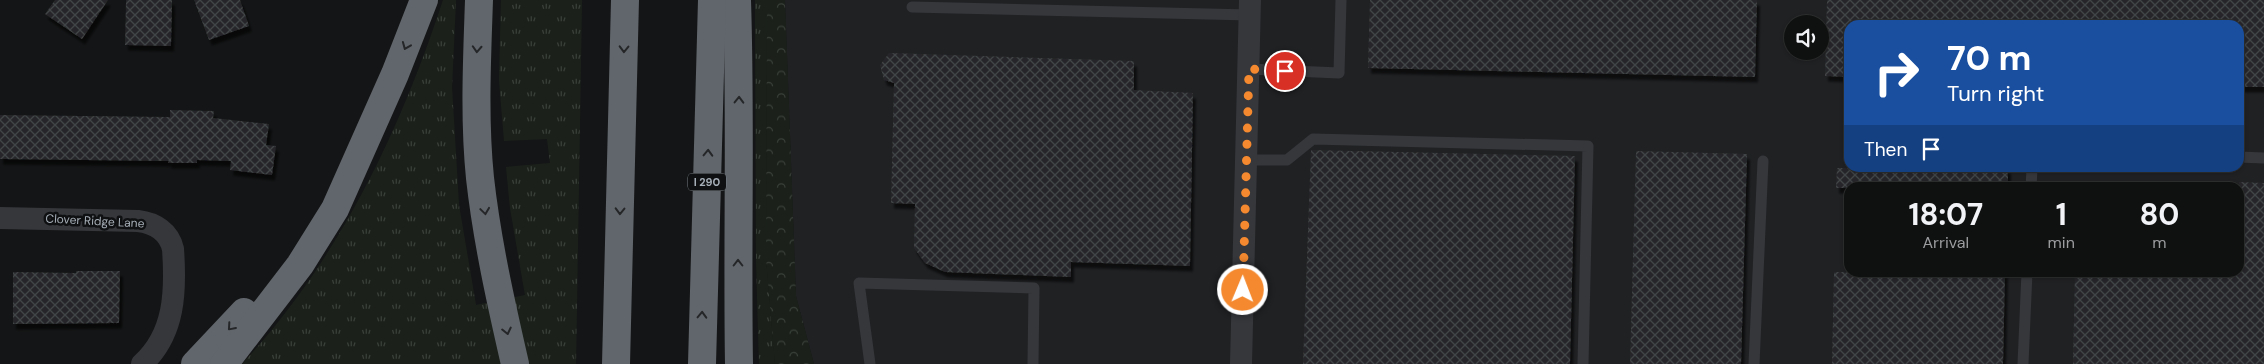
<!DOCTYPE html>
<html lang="en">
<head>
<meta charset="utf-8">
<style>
	:root { --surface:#0f1010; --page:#181919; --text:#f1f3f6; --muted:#9b9d9f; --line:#2f3030 }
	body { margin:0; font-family:"DM Sans",sans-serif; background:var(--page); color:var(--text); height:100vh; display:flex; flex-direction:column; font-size:19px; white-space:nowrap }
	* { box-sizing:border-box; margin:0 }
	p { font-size:16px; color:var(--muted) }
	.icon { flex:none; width:28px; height:28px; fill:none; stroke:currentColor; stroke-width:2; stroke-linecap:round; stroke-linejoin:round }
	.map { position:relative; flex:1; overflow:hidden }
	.details { position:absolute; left:1844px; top:182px; width:400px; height:95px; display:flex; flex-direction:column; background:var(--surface); border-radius:15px; box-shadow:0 1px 4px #0004,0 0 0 1px var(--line) }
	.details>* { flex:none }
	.top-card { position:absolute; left:1844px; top:20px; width:400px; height:152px; border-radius:15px; box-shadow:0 1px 4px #0004,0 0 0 1px var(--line); background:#1a4fa0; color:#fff; overflow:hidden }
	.controls { position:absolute; left:1784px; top:15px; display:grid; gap:10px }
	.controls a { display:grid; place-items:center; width:45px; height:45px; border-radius:50%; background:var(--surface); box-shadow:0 1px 4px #0004,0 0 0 1px var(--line); font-size:25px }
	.pin { position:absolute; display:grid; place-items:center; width:42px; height:42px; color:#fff; margin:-21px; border:2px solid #fff; border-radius:50%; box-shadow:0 1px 5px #0007 }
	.me { position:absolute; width:55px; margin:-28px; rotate:1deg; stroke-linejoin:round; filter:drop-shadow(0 0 4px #0008) }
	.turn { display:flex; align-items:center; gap:18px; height:105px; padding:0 20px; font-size:22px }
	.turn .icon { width:65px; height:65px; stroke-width:2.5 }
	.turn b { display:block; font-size:35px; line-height:42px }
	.then { display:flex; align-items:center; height:48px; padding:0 20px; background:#0003; gap:10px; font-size:19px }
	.eta { display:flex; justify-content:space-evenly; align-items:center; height:85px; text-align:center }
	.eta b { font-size:30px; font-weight:700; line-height:35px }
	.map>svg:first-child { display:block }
</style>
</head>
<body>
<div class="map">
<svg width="2264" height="364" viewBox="0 0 2264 364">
	<defs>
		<pattern id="grass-tufts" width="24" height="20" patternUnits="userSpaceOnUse" patternTransform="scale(1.25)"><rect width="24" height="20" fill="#1b211a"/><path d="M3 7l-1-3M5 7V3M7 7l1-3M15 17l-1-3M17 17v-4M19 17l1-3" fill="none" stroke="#393f39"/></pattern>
		<pattern id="forest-crowns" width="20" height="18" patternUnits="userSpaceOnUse" patternTransform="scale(1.25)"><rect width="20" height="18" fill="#1b211a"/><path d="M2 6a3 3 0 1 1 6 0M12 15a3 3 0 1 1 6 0" fill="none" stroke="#393f39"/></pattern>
		<pattern id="building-cross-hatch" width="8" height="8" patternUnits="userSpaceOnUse" patternTransform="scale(1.25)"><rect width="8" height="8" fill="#27282a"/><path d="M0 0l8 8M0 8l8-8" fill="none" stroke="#434547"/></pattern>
		<filter id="shadow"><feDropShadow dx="3" dy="5.5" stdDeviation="1" flood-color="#0009"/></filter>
	</defs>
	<rect width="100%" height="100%" fill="#141516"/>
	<path fill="#202123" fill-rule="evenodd" d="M 785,0 L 2264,0 L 2264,364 L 814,364 L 796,296 ZM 1792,24 L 1820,24 L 1820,51 L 1792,51 ZM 1849,25 L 2239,25 L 2239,168 L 1849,168 ZM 1849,188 L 2239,188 L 2239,272 L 1849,272 Z"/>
	<g fill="url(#grass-tufts)">
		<path d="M 443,0 L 456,0 L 452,87 L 459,205 L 476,305 L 525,295 L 510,208 L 506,167 L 550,163 L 547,139 L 504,141 L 499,80 L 501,0 L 582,0 L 576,364 L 242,364 C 338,261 400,132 443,0 Z"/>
		<path d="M 755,0 L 767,0 L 766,259 L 775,364 L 759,364 L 756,260 Z"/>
	</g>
	<path fill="url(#forest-crowns)" d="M 767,0 L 785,0 L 796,296 L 814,364 L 775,364 L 766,259 Z"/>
	<g fill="url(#building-cross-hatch)" filter="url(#shadow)">
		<path d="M 55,0 L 108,0 L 82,39 L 45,14 Z"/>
		<path d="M 126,0 L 172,0 L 171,46 L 125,45 Z"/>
		<path d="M 194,0 L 240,0 L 249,26 L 209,40 Z"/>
		<path d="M 1370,0 L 1757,0 L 1755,77 L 1368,68 Z"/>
		<path d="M 1827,0 L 2264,0 L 2264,87 L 2239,87 L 2239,25 L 1849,25 L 1849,77 L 1825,76 Z"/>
		<path d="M 889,53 L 1134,61 L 1134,90 L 1193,93 L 1190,266 L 1071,262 L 1071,277 L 945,272 L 925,263 L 914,248 L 915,204 L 891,203 L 894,83 L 884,80 L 880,65 Z"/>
		<path d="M 170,110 L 214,111 L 213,118 L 269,124 L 266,145 L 276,146 L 272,175 L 230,170 L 231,161 L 197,160 L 197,163 L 168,163 L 169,161 L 0,159 L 0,115 L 170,117 Z"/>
		<path d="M 1311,150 L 1575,156 L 1570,364 L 1303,364 Z"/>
		<path d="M 1636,151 L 1747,154 L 1741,364 L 1630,364 Z"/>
		<path d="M 1837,168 L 2008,168 L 2008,188 L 1836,188 Z"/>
		<path d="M 2239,182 L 2264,183 L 2264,364 L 2073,364 L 2075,272 L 2239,272 Z"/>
		<path d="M 76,271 L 120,271 L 119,323 L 13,324 L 13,272 L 76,273 Z"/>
		<path d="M 1834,272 L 2005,272 L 2003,364 L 1832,364 Z"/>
	</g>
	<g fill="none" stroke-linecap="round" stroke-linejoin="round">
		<g stroke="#35373b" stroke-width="11">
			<path d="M 912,7 L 1250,15"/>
			<path d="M 1249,69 L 1339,73 L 1341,0"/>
			<path d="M 2239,157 L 2264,158"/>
			<path d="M 1246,160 L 1287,160 L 1313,139 L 1588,146 L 1583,364"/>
			<path d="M 2031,188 L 2032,168"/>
			<path d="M 870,364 L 859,283 L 1034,288 L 1033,364"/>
			<path d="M 1754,364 L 1763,161"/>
			<path d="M 2023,364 L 2027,272"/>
		</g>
		<g stroke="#35373b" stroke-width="22">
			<path d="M 0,218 L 138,221 C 155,223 169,232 173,249 C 176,291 175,334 142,364"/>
			<path d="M 1241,364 L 1250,0"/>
		</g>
		<g stroke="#61666c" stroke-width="28">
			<path d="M 479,0 C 477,59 474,119 480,178 C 487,241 501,303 515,364"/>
			<path d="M 737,0 C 741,121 737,243 739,364"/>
			<path d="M 195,364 L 244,312"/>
			<path d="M 224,364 L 300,265 L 335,209 L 395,74 L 424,0"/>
			<path d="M 616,364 L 625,0"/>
			<path d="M 702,364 L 712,0"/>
		</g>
	</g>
	<defs><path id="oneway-chevron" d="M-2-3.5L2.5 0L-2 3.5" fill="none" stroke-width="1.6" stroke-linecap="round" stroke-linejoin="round" transform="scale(1.25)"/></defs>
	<g stroke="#242628">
		<use href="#oneway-chevron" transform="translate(406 46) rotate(112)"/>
		<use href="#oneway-chevron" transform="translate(477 49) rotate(93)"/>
		<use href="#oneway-chevron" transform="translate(624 49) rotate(91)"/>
		<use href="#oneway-chevron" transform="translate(739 100) rotate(-89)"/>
		<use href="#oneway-chevron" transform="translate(708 153) rotate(-88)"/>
		<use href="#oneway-chevron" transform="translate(485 211) rotate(82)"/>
		<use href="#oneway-chevron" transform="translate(620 211) rotate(91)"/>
		<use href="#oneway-chevron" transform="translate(738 263) rotate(-90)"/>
		<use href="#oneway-chevron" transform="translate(702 315) rotate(-88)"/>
		<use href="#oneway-chevron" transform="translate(231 327) rotate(131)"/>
		<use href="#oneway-chevron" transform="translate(507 331) rotate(77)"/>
	</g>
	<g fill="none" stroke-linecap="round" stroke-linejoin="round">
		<path stroke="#f4892f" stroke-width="9" stroke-dasharray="0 16.2" d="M 1243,290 L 1249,69 L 1285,71"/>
	</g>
	<g text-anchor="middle" stroke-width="5" stroke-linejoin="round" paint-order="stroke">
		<rect fill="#0f1011" stroke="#797f85" stroke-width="1" x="688" y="173.5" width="38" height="17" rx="4"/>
		<g font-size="11" font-weight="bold" fill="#a6aeb7">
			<text x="707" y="186">I 290</text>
		</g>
		<g font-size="12" fill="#a6aeb7" stroke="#0f1011">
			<text transform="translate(95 221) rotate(3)" y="4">Clover Ridge Lane</text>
		</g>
	</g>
</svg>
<div class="controls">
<a><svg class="icon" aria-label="sound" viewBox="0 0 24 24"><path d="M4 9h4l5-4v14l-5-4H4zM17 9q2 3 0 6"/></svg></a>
</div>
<div class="pin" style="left:1285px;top:71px;background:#d93025"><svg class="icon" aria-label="arrive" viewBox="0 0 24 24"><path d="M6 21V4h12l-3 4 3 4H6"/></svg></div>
<svg class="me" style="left:1243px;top:290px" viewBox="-20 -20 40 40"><circle r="17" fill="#f4892f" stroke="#fff" stroke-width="3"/><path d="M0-11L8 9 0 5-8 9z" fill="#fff"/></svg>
<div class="top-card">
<div class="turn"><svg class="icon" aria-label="right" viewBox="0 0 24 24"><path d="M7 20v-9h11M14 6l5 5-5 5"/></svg><div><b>70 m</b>Turn right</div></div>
<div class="then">Then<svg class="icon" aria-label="arrive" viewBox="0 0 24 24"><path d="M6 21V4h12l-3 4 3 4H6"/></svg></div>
</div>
<section class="details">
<div class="eta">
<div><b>18:07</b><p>Arrival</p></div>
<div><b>1</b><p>min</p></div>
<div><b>80</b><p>m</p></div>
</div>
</section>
</div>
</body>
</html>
